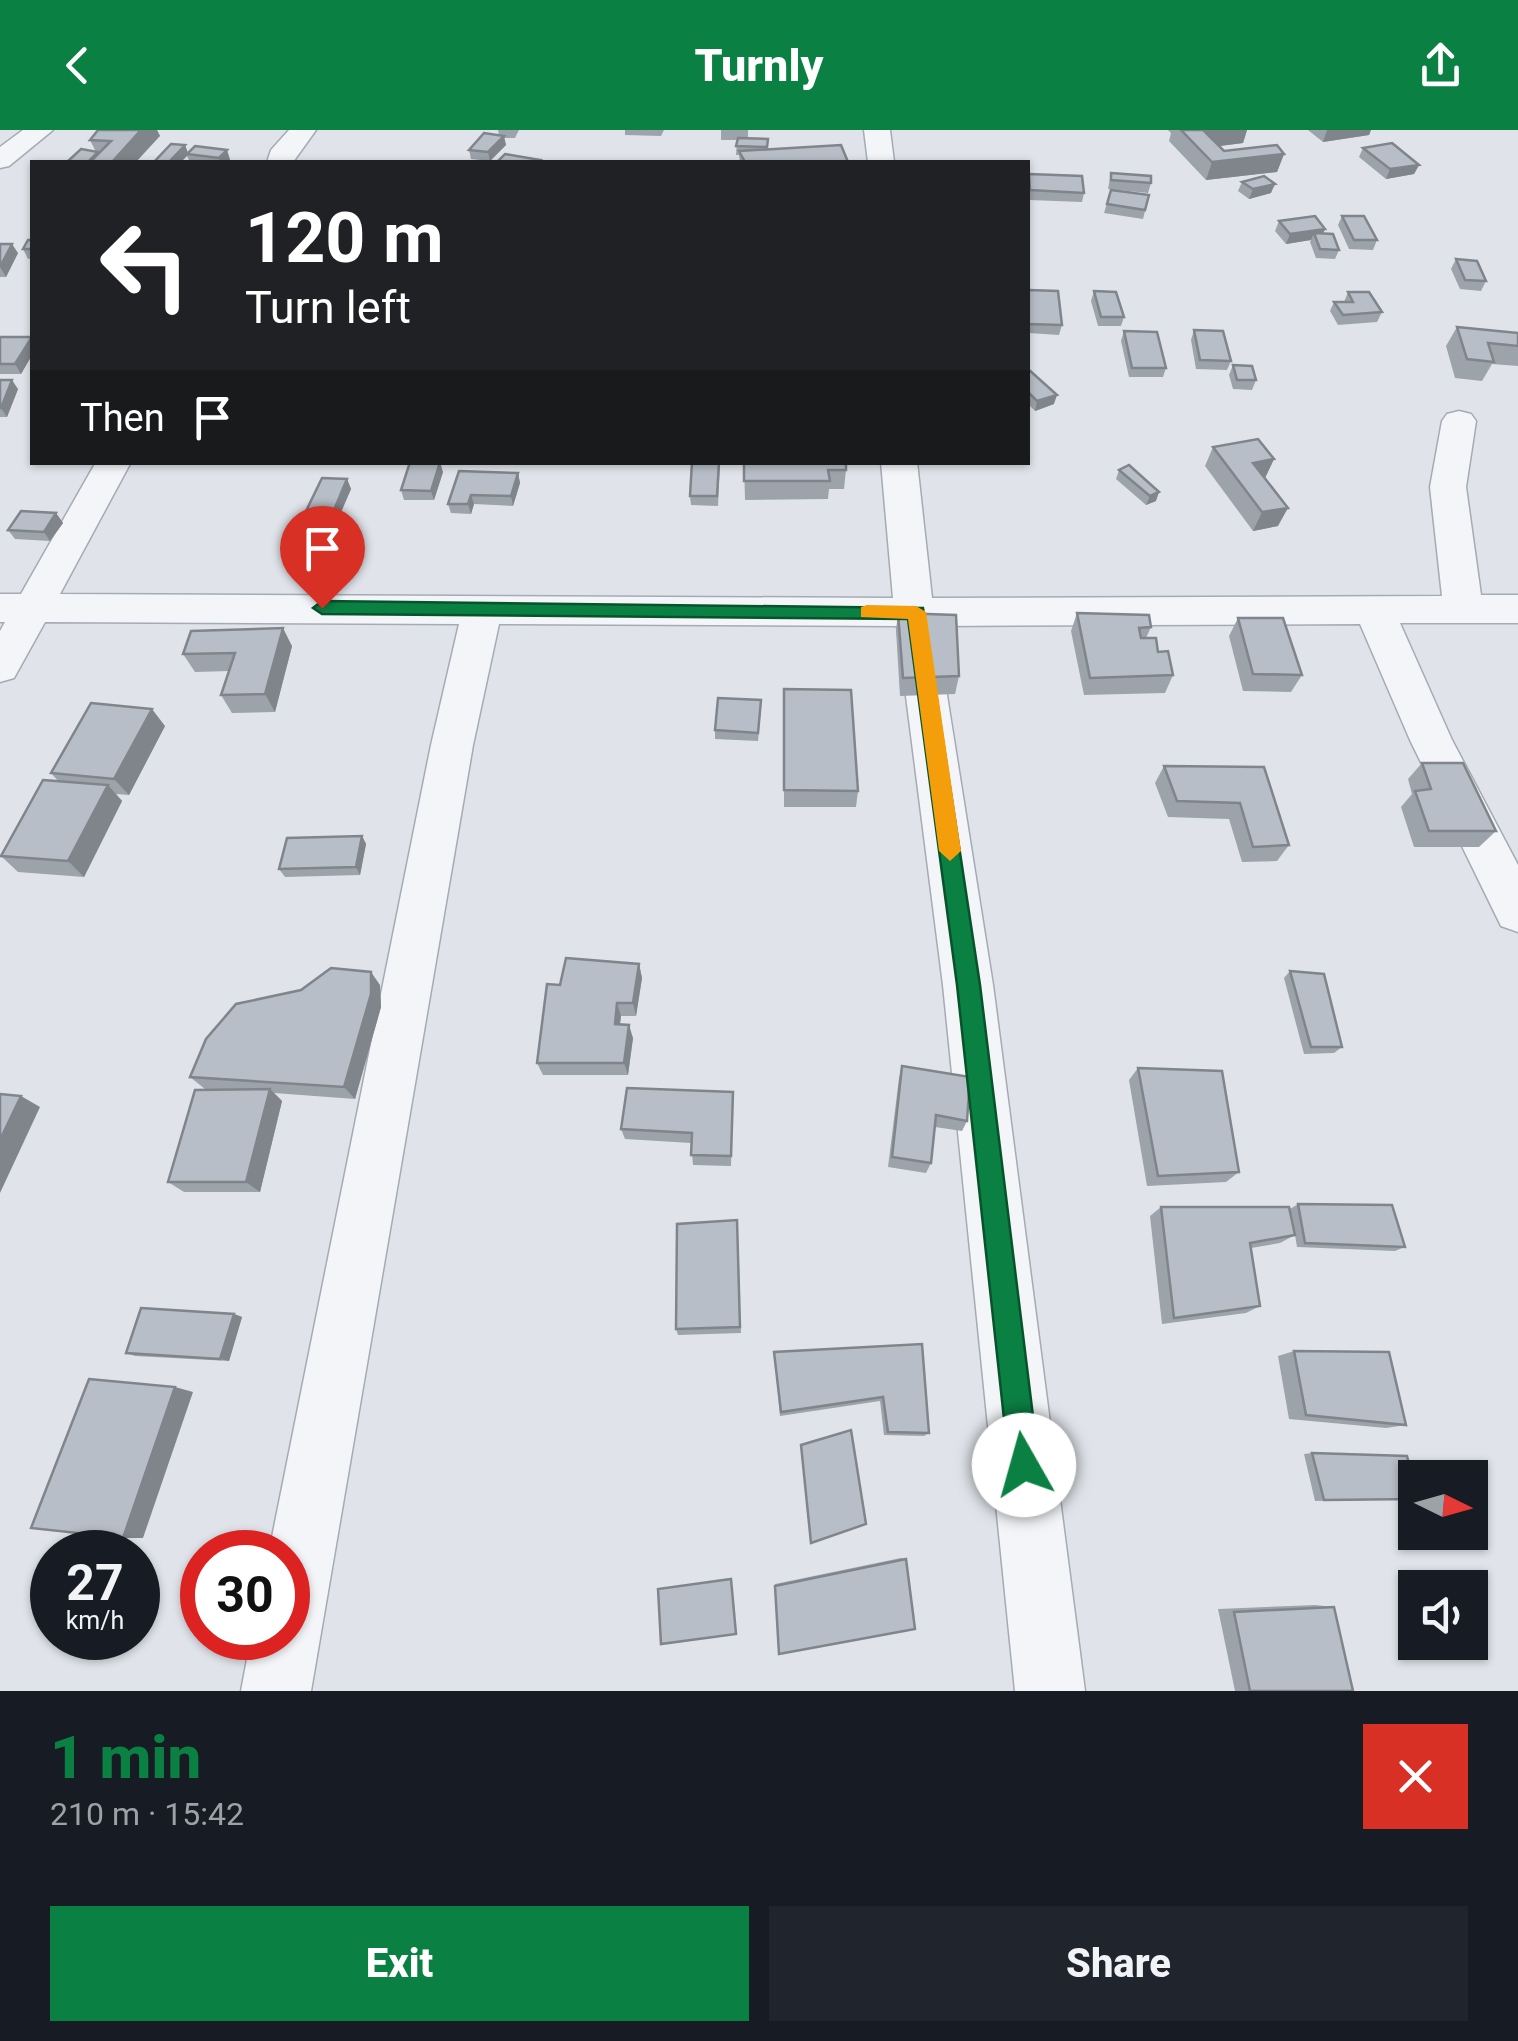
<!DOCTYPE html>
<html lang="en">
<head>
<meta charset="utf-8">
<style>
	:root { --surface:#171b24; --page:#20242c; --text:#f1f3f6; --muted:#9ea1a6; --accent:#0b8043 }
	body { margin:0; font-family:Roboto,sans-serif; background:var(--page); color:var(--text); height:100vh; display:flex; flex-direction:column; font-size:38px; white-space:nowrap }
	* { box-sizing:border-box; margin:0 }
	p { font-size:32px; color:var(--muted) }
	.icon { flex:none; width:55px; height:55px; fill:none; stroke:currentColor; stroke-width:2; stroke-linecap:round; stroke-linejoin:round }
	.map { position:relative; height:1561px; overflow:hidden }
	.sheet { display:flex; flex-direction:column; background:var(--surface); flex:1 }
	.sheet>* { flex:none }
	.banner { position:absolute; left:30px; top:30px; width:1000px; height:305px; border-radius:0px; box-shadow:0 2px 8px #0004; background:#202124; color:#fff; overflow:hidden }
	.needle { width:65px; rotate:95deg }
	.fabs { position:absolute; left:1398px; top:1330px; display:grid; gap:20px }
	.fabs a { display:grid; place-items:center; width:90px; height:90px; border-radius:0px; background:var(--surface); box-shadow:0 2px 8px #0004; font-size:50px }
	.speed { position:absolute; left:30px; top:1400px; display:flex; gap:20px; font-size:50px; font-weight:700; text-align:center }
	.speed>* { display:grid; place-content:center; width:130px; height:130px; border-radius:50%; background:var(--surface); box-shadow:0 2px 8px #0004; line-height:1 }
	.speed small { font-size:25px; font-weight:400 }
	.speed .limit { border:15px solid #d22; background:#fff; color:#111 }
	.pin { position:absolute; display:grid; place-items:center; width:85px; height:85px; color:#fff; margin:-102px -42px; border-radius:50% 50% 50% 0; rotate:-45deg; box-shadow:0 0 10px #0007 }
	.pin .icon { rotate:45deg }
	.me { position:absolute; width:110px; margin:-55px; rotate:353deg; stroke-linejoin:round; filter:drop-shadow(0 0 8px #0008) }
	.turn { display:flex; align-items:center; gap:35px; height:210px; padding:0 50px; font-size:45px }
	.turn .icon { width:130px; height:130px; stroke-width:2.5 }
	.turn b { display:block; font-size:70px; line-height:85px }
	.then { display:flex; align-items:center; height:95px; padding:0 50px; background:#0003; gap:20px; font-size:38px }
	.round { display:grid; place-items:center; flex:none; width:105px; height:105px; border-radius:0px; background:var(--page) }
	.overview { display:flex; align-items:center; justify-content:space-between; height:170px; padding:0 50px }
	h1 { font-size:60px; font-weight:800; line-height:75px; color:var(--accent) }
	.primary-button { display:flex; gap:20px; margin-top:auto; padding:20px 50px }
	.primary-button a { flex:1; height:115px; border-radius:0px; background:var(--accent); color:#fff; font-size:40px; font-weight:800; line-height:115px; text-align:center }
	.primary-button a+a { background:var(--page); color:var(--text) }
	header { display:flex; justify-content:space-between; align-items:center; height:130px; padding:0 50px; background:var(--accent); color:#fff; font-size:45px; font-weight:800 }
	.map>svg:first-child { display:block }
</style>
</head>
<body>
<header><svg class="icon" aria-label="back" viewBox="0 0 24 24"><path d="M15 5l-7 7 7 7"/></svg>Turnly<svg class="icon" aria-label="share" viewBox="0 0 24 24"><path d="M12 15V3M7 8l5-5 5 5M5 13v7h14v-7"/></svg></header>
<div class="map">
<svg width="1518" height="1561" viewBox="0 0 1518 1561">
	<rect width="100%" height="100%" fill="#e0e4ea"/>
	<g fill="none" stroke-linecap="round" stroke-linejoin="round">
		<g stroke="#a5abb4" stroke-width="3">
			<g id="street">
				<path d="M 23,0 L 53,0 L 9,36 L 0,38 L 0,17 Z"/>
				<path d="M 289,0 L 316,0 L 293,32 L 267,32 L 271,20 Z"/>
				<path d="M 864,0 L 890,0 L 894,32 L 868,32 Z"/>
				<path d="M 1459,281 L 1471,284 L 1476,291 L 1466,357 L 1481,465 L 1518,465 L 1518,493 L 1400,493 L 1452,610 L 1518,735 L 1518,802 L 1501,796 L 1410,610 L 1360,494 L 936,496 L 993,855 L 1085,1561 L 1015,1561 L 943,855 L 897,496 L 499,494 L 473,615 L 311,1561 L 241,1561 L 251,1508 L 288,1508 L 288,1422 L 269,1422 L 431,615 L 459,494 L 45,492 L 14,548 L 0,552 L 0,501 L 5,492 L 0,492 L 0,464 L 21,464 L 96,332 L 131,332 L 60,464 L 893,468 L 881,332 L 917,332 L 932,468 L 1442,466 L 1430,357 L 1442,291 L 1447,284 Z"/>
			</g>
		</g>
		<use href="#street" fill="#f3f5f8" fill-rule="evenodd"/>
	</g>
	<g fill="#9da3ab">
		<path d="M 98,0 L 157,0 L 160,6 L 67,32 L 96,22 L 90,10 Z"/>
		<path d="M 498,0 L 519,0 L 515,8 L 504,8 L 506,15 L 490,31 L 471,29 L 469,20 L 499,5 Z"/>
		<path d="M 625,0 L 664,0 L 661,6 L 625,5 Z"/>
		<path d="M 721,0 L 748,0 L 748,9 L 768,9 L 768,20 L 848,32 L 740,32 L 739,25 L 736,25 L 737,10 L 721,10 Z"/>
		<path d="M 1168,0 L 1247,0 L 1243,13 L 1219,16 L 1224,21 L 1284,24 L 1277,42 L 1206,50 L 1169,11 L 1171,3 Z"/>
		<path d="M 1308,0 L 1371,0 L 1369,5 L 1323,12 Z"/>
		<path d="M 171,14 L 188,23 L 227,20 L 230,30 L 227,32 L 190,32 L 187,26 Z"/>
		<path d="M 1363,18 L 1419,35 L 1414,44 L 1386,49 L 1359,27 Z"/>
		<path d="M 1111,43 L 1151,53 L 1148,63 L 1108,59 Z"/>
		<path d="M 1029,44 L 1084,63 L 1082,72 L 1029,70 L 1028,51 Z"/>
		<path d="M 1242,52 L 1271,63 L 1249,69 L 1238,61 Z"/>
		<path d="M 1111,60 L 1149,65 L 1143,89 L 1104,83 Z"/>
		<path d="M 1342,86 L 1377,110 L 1373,120 L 1349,119 L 1338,95 Z"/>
		<path d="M 1279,91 L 1325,99 L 1323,103 L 1339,120 L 1335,129 L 1316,128 L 1310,112 L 1311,110 L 1286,114 L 1275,101 Z"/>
		<path d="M 32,110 L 32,128 L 28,129 L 23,119 Z"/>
		<path d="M 0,114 L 18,123 L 6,147 L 0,147 Z"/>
		<path d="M 1456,129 L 1486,151 L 1481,161 L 1460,159 L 1451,139 Z"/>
		<path d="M 1028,160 L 1062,195 L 1059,205 L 1028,203 Z"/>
		<path d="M 1094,161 L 1124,187 L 1121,196 L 1098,196 L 1091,171 Z"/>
		<path d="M 1348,162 L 1382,182 L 1377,192 L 1338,195 L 1330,181 L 1334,172 L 1344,172 Z"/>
		<path d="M 1457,197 L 1518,203 L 1518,236 L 1492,234 L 1482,251 L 1455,248 L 1446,216 Z"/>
		<path d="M 1194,200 L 1231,231 L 1227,240 L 1196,239 L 1191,210 Z"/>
		<path d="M 1124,201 L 1166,238 L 1163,247 L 1129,247 L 1121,211 Z"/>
		<path d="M 0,207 L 32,207 L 32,225 L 21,244 L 0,244 Z"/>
		<path d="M 1233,235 L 1256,250 L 1252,260 L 1233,259 L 1229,245 Z"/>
		<path d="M 1028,239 L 1054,274 L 1035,281 L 1028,274 Z"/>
		<path d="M 0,250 L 18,259 L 7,287 L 0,287 Z"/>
		<path d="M 1213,317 L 1274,329 L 1265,348 L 1278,396 L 1253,401 L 1205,336 Z"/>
		<path d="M 720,332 L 718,376 L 691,375 L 690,366 Z"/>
		<path d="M 744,332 L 846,340 L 844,359 L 829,359 L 828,369 L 745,370 Z"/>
		<path d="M 1119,340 L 1156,371 L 1146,375 L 1116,349 Z"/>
		<path d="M 443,342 L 434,370 L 404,370 L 401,360 Z"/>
		<path d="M 518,343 L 520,353 L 513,376 L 474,374 L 471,384 L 451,383 L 448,374 Z"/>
		<path d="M 347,349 L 351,359 L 338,389 L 311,388 L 307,379 Z"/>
		<path d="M 56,383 L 63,393 L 50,411 L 15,409 L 8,400 Z"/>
		<path d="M 898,483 L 959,546 L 955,564 L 900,566 L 896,500 Z"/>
		<path d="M 1077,483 L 1151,497 L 1146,508 L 1158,522 L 1173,545 L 1165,563 L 1084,565 L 1071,501 Z"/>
		<path d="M 1238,488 L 1302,545 L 1291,562 L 1243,561 L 1229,506 Z"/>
		<path d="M 292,516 L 275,582 L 232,583 L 221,565 L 229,541 L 195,542 L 183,524 Z"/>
		<path d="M 784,559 L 858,661 L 856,677 L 784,677 Z"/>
		<path d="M 761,579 L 758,611 L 715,609 L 715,600 Z"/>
		<path d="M 165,596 L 129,665 L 116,664 L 122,671 L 84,747 L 18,742 L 1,726 L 59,652 L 51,643 Z"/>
		<path d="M 1422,633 L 1496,701 L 1479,717 L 1414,717 L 1401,677 L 1412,664 L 1408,649 Z"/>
		<path d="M 1164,636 L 1264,637 L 1289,715 L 1277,731 L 1242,732 L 1229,689 L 1168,687 L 1155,653 Z"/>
		<path d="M 362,706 L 366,714 L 360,745 L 285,747 L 279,739 Z"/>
		<path d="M 639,834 L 642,848 L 636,886 L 621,886 L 620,894 L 633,908 L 628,945 L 543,945 L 537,933 L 560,855 Z"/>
		<path d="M 1290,841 L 1342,917 L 1334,923 L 1304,924 L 1284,848 Z"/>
		<path d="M 380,855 L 381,877 L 355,969 L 274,963 L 282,971 L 260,1062 L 184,1062 L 168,1052 L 218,960 L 205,959 L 190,947 Z"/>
		<path d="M 902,936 L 967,991 L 962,1001 L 935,997 L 931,1033 L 926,1043 L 888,1037 L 899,948 Z"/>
		<path d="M 1138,938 L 1239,1042 L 1226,1052 L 1147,1056 L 1129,950 Z"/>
		<path d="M 733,962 L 731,1036 L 693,1035 L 691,1013 L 625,1009 L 621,999 Z"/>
		<path d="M 1298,1074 L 1405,1117 L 1395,1121 L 1297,1117 L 1295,1105 L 1280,1113 L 1251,1118 L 1260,1176 L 1246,1183 L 1162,1194 L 1150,1086 L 1161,1077 L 1290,1079 Z"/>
		<path d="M 737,1090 L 741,1203 L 678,1205 L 676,1199 Z"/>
		<path d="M 234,1184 L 242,1187 L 229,1231 L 135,1226 L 126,1223 Z"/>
		<path d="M 922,1214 L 929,1303 L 924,1306 L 884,1305 L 880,1271 L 780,1286 L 774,1222 Z"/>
		<path d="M 1294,1221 L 1406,1295 L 1386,1298 L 1289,1289 L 1278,1226 Z"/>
		<path d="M 1312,1323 L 1415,1369 L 1315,1371 L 1304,1324 Z"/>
		<path d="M 901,1428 L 906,1429 L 779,1524 L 775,1454 Z"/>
		<path d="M 1315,1475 L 1334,1477 L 1353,1561 L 1235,1561 L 1218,1479 Z"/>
	</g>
	<g fill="#80858b">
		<path d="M 141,0 L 157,0 L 160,6 L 136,32 L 112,32 Z"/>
		<path d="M 1181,0 L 1247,0 L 1243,13 L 1197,19 L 1202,3 Z"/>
		<path d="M 1327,0 L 1371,0 L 1369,5 L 1323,12 Z"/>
		<path d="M 504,6 L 506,15 L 490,31 L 488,22 Z"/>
		<path d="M 185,15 L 189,25 L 187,24 L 187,26 L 181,32 L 169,32 Z"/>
		<path d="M 227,20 L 230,30 L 227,32 L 220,32 L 219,28 Z"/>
		<path d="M 1284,24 L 1277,42 L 1206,50 L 1212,32 Z"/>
		<path d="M 1419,35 L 1414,44 L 1386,49 L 1390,39 Z"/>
		<path d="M 1275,54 L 1271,63 L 1249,69 L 1253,59 Z"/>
		<path d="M 1325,99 L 1321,108 L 1314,103 L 1311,110 L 1286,114 L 1290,104 Z"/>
		<path d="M 12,114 L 18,123 L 6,147 L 0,137 Z"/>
		<path d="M 32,207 L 32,225 L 21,244 L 15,234 Z"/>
		<path d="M 12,250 L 18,259 L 7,287 L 1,278 Z"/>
		<path d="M 1057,265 L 1054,274 L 1035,281 L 1037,271 Z"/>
		<path d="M 1274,329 L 1265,348 L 1253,333 Z"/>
		<path d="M 440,332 L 443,342 L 434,370 L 431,361 Z"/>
		<path d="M 518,343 L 520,353 L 513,376 L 511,366 Z"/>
		<path d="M 347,349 L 351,359 L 338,389 L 334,380 Z"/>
		<path d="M 1159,362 L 1156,371 L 1146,375 L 1150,366 Z"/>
		<path d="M 471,365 L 474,374 L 471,384 L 468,374 Z"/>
		<path d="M 1288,378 L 1278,396 L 1253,401 L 1262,382 Z"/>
		<path d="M 56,383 L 63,393 L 50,411 L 44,402 Z"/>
		<path d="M 283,498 L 292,516 L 275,582 L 265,564 Z"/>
		<path d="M 152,579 L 165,596 L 129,665 L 114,649 Z"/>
		<path d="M 108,655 L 122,671 L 84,747 L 68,731 Z"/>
		<path d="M 362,706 L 366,714 L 360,745 L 356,737 Z"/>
		<path d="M 639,834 L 642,848 L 636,886 L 633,873 Z"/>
		<path d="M 371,842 L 380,855 L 381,877 L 355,969 L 344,957 Z"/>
		<path d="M 617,873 L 621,886 L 618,907 L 615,894 Z"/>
		<path d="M 629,895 L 633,908 L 628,945 L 624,933 Z"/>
		<path d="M 270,959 L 282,971 L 260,1062 L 246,1052 Z"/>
		<path d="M 21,966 L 40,977 L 0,1063 L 0,1010 Z"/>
		<path d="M 234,1184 L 242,1187 L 229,1231 L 220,1229 Z"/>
		<path d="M 175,1257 L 193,1262 L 143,1408 L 123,1408 Z"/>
	</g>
	<g fill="#b7bec7" stroke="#80858b" stroke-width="2.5">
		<path d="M 98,0 L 141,0 L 112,32 L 90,32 L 111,11 L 90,10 Z"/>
		<path d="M 1181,0 L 1206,0 L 1203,0 L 1224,21 L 1277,15 L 1284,24 L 1212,32 Z"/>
		<path d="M 484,3 L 504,6 L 488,22 L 469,20 Z"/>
		<path d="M 738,8 L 768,9 L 767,17 L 736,16 Z"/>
		<path d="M 1392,13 L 1419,35 L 1390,39 L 1363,18 Z"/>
		<path d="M 171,14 L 185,15 L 169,32 L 154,32 Z"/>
		<path d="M 841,15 L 848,32 L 745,32 L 739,21 Z"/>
		<path d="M 195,16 L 227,20 L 219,28 L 187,24 Z"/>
		<path d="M 81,19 L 98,22 L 88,32 L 92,32 L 67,32 Z"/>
		<path d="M 505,24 L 540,30 L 537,32 L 497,32 Z"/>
		<path d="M 1111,43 L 1151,46 L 1151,53 L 1111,50 Z"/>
		<path d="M 1029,44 L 1082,46 L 1084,63 L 1030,60 Z"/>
		<path d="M 1264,46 L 1275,54 L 1253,59 L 1242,52 Z"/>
		<path d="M 1111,60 L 1149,65 L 1145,80 L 1107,74 Z"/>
		<path d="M 1315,86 L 1325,99 L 1290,104 L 1279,91 Z"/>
		<path d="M 1342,86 L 1364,86 L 1377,110 L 1354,110 Z"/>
		<path d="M 1314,103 L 1333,104 L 1339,120 L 1320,119 Z"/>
		<path d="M 28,110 L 32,110 L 32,119 L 23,119 Z"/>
		<path d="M 0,114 L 12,114 L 0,137 Z"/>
		<path d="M 1456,129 L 1477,131 L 1486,151 L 1465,150 Z"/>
		<path d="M 1028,160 L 1058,161 L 1062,195 L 1028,194 Z"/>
		<path d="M 1094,161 L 1116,162 L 1124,187 L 1101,187 Z"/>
		<path d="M 1348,162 L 1369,162 L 1382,182 L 1343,185 L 1334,172 L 1353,172 Z"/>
		<path d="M 1457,197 L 1518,203 L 1518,216 L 1488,213 L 1494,232 L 1467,229 Z"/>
		<path d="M 1194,200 L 1223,201 L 1231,231 L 1200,230 Z"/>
		<path d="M 1124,201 L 1157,202 L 1166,238 L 1132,238 Z"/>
		<path d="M 0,207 L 32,207 L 15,234 L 0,234 Z"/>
		<path d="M 1233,235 L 1252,236 L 1256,250 L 1237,250 Z"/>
		<path d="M 1028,239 L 1057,265 L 1037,271 L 1028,262 Z"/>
		<path d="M 0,250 L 12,250 L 1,278 L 0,278 Z"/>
		<path d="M 1258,309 L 1274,329 L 1253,333 L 1288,378 L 1262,382 L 1213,317 Z"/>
		<path d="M 410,332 L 440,332 L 431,361 L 401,360 Z"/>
		<path d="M 692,332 L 719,332 L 717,366 L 690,366 Z"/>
		<path d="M 744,332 L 846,332 L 846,340 L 828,340 L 830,351 L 744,351 Z"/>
		<path d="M 1129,335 L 1159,362 L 1150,366 L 1119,340 Z"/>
		<path d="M 459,341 L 518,343 L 511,366 L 471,365 L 468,374 L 448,374 Z"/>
		<path d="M 322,348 L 347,349 L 334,380 L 307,379 Z"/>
		<path d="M 21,381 L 56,383 L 44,402 L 8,400 Z"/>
		<path d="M 898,483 L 956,485 L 959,546 L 903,548 Z"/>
		<path d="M 1077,483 L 1149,485 L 1151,497 L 1139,498 L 1141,508 L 1156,508 L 1158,522 L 1168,521 L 1173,545 L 1090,548 Z"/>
		<path d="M 1238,488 L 1283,488 L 1302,545 L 1253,544 Z"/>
		<path d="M 283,498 L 265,564 L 221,565 L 235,523 L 183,524 L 191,501 Z"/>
		<path d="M 784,559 L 851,560 L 858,661 L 784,660 Z"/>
		<path d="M 718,568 L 761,570 L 758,603 L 715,600 Z"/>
		<path d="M 91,573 L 152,579 L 114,649 L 51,643 Z"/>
		<path d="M 1422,633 L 1463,633 L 1496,701 L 1429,701 L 1415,661 L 1431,659 Z"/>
		<path d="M 1164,636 L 1264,637 L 1289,715 L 1253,717 L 1240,673 L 1177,671 Z"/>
		<path d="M 43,650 L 108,655 L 68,731 L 1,726 Z"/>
		<path d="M 362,706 L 356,737 L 279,739 L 287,708 Z"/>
		<path d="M 566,828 L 639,834 L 633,873 L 617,873 L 615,894 L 629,895 L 624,933 L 537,933 L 547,854 L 560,855 Z"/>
		<path d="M 331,838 L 371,842 L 371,864 L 344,957 L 190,947 L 206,909 L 236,874 L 301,860 Z"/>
		<path d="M 1290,841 L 1324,844 L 1342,917 L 1311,917 Z"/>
		<path d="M 902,936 L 970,947 L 967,991 L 936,985 L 931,1033 L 892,1027 Z"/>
		<path d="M 1138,938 L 1222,941 L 1239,1042 L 1158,1046 Z"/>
		<path d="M 627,958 L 733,962 L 731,1026 L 691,1025 L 692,1003 L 621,999 Z"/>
		<path d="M 270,959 L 246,1052 L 168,1052 L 195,960 Z"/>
		<path d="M 0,964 L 21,966 L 0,1010 Z"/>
		<path d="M 1298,1074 L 1392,1075 L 1405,1117 L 1305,1113 Z"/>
		<path d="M 1161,1077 L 1289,1077 L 1295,1105 L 1250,1113 L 1260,1176 L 1174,1188 Z"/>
		<path d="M 737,1090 L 740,1197 L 676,1199 L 677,1094 Z"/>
		<path d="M 141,1178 L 234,1184 L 220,1229 L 126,1223 Z"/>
		<path d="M 922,1214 L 929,1303 L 888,1302 L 883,1267 L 781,1282 L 774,1222 Z"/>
		<path d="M 1294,1221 L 1389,1222 L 1406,1295 L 1306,1285 Z"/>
		<path d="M 89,1249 L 175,1257 L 123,1408 L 31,1398 Z"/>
		<path d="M 851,1300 L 866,1394 L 811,1413 L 801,1315 Z"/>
		<path d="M 1312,1323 L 1407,1326 L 1415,1359 L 1415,1369 L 1324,1370 Z"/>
		<path d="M 906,1429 L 915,1499 L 779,1524 L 775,1456 Z"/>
		<path d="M 731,1449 L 736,1504 L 661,1514 L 658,1459 Z"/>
		<path d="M 1334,1477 L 1353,1561 L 1250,1561 L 1234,1482 Z"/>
	</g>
	<path fill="#0b8043" stroke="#07532c" stroke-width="2.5" d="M 322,471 L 923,478 L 980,855 L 1039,1335 L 1035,1345 L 1024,1350 L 1013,1345 L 1009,1335 L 957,855 L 908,489 L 322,484 L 313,478 Z"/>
	<path fill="#f59e0b" d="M 867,475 L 916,476 L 926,482 L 961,721 L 950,731 L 939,721 L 908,489 L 861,487 L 861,477 Z"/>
</svg>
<div class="fabs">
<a><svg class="needle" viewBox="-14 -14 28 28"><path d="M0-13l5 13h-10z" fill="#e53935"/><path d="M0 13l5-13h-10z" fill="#9ea1a6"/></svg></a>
<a><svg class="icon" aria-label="sound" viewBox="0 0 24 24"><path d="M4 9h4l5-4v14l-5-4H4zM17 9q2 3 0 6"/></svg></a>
</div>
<div class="speed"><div>27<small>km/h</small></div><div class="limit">30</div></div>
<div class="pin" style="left:322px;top:478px;background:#d93025"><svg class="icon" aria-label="arrive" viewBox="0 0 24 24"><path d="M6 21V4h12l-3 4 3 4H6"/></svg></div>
<svg class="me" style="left:1024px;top:1335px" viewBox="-20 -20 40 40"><circle r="19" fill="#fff"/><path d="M0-13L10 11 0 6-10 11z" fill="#0b8043"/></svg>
<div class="banner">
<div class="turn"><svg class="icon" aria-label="left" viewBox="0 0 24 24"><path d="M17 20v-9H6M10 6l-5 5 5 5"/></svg><div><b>120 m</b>Turn left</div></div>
<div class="then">Then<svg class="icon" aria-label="arrive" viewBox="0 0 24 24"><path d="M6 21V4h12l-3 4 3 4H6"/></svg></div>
</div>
</div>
<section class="sheet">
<div class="overview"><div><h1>1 min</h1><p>210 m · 15:42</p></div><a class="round" style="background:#d93025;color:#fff"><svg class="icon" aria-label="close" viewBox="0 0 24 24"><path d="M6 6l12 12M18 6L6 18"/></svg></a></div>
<div class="primary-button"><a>Exit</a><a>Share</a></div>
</section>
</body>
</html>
